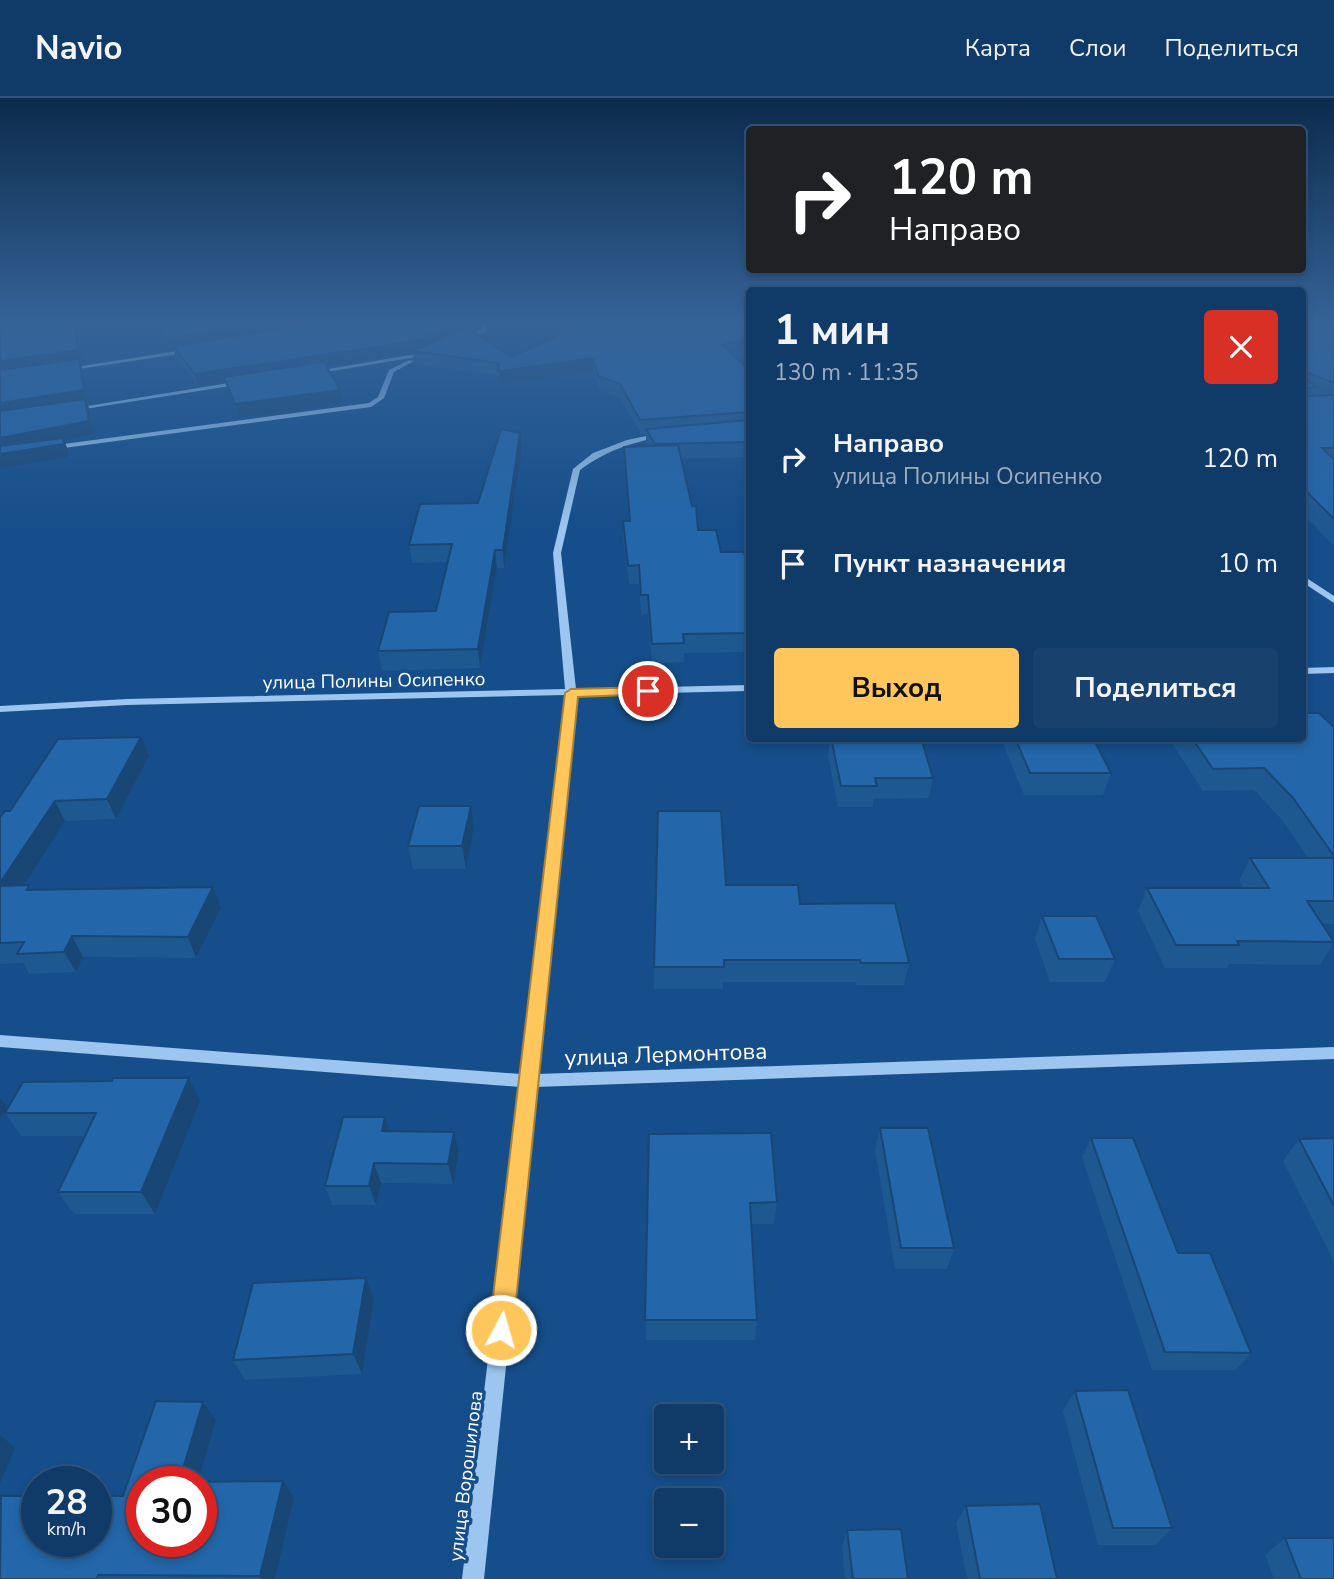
<!DOCTYPE html>
<html lang="ru">
<head>
<meta charset="utf-8">
<style>
	:root { --surface:#103a68; --page:#19416e; --text:#f1f3f6; --muted:#9cadc0; --line:#30547c; --accent:#ffc75b }
	body { margin:0; font-family:"Nunito Sans",sans-serif; background:var(--page); color:var(--text); height:100vh; display:flex; flex-direction:column; font-size:26px; white-space:nowrap }
	* { box-sizing:border-box; margin:0 }
	p { font-size:23px; color:var(--muted) }
	.icon { flex:none; width:38px; height:38px; fill:none; stroke:currentColor; stroke-width:2; stroke-linecap:round; stroke-linejoin:round }
	.map { position:relative; flex:1; overflow:hidden }
	.sheet { position:absolute; left:746px; top:189px; width:560px; height:455px; display:flex; flex-direction:column; background:var(--surface); border-radius:7px; box-shadow:0 4px 10px #0003,0 0 0 2px var(--line) }
	.sheet>* { flex:none }
	.hud { position:absolute; left:746px; top:28px; width:560px; height:147px; border-radius:7px; box-shadow:0 4px 10px #0003,0 0 0 2px var(--line); background:#202124; color:#fff; overflow:hidden }
	.tools { position:absolute; left:654px; top:1306px; display:grid; gap:14px }
	.tools a { display:grid; place-items:center; width:70px; height:70px; border-radius:7px; background:var(--surface); box-shadow:0 4px 10px #0003,0 0 0 2px var(--line); font-size:35px }
	.speed { position:absolute; left:21px; top:1368px; display:flex; gap:14px; font-size:35px; font-weight:700; text-align:center }
	.speed>* { display:grid; place-content:center; width:91px; height:91px; border-radius:50%; background:var(--surface); box-shadow:0 4px 10px #0003,0 0 0 2px var(--line); line-height:1 }
	.speed small { font-size:18px; font-weight:400 }
	.speed .limit { border:10px solid #d22; background:#fff; color:#111 }
	.pin { position:absolute; display:grid; place-items:center; width:60px; height:60px; color:#fff; margin:-30px; border:4px solid #fff; border-radius:50%; box-shadow:0 2px 7px #0007 }
	.me { position:absolute; width:77px; margin:-38px; rotate:6deg; stroke-linejoin:round; filter:drop-shadow(0 0 5px #0008) }
	.turn { display:flex; align-items:center; gap:24px; height:147px; padding:0 28px; font-size:32px }
	.turn .icon { width:91px; height:91px; stroke-width:2.5 }
	.turn b { display:block; font-size:49px; line-height:60px }
	.round { display:grid; place-items:center; flex:none; width:74px; height:74px; border-radius:7px; background:var(--page) }
	.overview { display:flex; align-items:center; justify-content:space-between; height:119px; padding:0 28px }
	h1 { font-size:42px; font-weight:700; line-height:52px }
	.action { display:flex; gap:14px; margin-top:auto; padding:14px 28px }
	.action a { flex:1; height:80px; border-radius:7px; background:var(--accent); color:#111; font-size:28px; font-weight:700; line-height:80px; text-align:center }
	.action a+a { background:var(--page); color:var(--text) }
	ul { padding:0; list-style:none }
	li { display:flex; align-items:center; gap:21px; height:105px; padding:0 28px }
	li div { flex:1 }
	li b { display:block; font-size:26px }
	li em { font-style:normal }
	header { display:flex; align-items:center; gap:42px; box-sizing:border-box; height:98px; padding:0 35px; background:var(--surface); border-bottom:2px solid var(--line) }
	header strong { font-size:33px }
	nav { display:flex; gap:38px; margin-inline-start:auto; font-size:24px }
	.map>svg:first-child { display:block }
</style>
</head>
<body>
<header>
<strong>Navio</strong>
<nav><a>Карта</a><a>Слои</a><a>Поделиться</a></nav>
</header>
<div class="map">
<svg width="1334" height="1481" viewBox="0 0 1334 1481">
	<rect width="100%" height="100%" fill="#154e8a"/>
	<g fill="none" stroke-linecap="round" stroke-linejoin="round">
		<g fill="#9cc6ef" fill-rule="evenodd">
			<path d="M 481,225 L 487,225 L 486,233 L 463,245 L 459,245 L 459,243 L 481,231 Z"/>
			<path d="M 190,251 L 192,254 L 66,273 L 63,271 Z"/>
			<path d="M 427,254 L 429,257 L 314,276 L 311,274 Z"/>
			<path d="M 409,262 L 414,263 L 394,274 L 384,300 L 371,309 L 49,352 L 45,350 L 49,348 L 369,305 L 378,299 L 389,272 Z"/>
			<path d="M 241,283 L 243,286 L 72,313 L 69,311 Z"/>
			<path d="M 661,335 L 664,337 L 663,338 C 629,346 609,351 580,372 L 561,455 L 576,591 L 749,587 L 749,593 L 576,597 L 537,976 L 1334,949 L 1334,961 L 535,989 L 484,1481 L 462,1481 L 520,989 L 0,949 L 0,937 L 521,976 L 566,597 L 127,607 L 0,614 L 0,608 L 127,601 L 565,591 L 553,455 L 573,371 L 593,355 L 627,342 Z"/>
			<path d="M 1302,477 L 1334,498 L 1334,505 L 1302,484 Z"/>
			<path d="M 1334,569 L 1334,575 L 1302,576 L 1302,570 Z"/>
		</g>
	</g>
	<g fill="#1e5891">
		<path d="M 154,225 L 456,225 L 458,226 L 459,234 L 511,259 L 749,225 L 749,251 L 732,256 L 749,272 L 749,359 L 681,361 L 698,432 L 721,454 L 749,474 L 749,554 L 684,555 L 684,564 L 652,565 L 648,516 L 641,516 L 639,486 L 629,486 L 623,440 L 623,423 L 629,423 L 624,349 L 648,348 L 646,345 L 646,336 L 641,336 L 620,300 L 599,292 L 594,273 L 500,286 L 499,278 L 415,266 L 413,255 L 326,268 L 343,306 L 238,320 L 226,283 L 198,288 L 176,259 L 174,251 L 171,251 L 156,232 Z"/>
		<path d="M 1302,225 L 1334,225 L 1334,448 L 1302,415 Z"/>
		<path d="M 522,351 L 504,470 L 497,470 L 480,570 L 382,573 L 378,553 L 436,513 L 448,464 L 412,465 L 409,447 L 478,405 Z"/>
		<path d="M 1334,629 L 1334,826 L 1322,826 L 1334,844 L 1320,867 L 1229,866 L 1227,870 L 1165,870 L 1138,813 L 1147,790 L 1244,790 L 1239,783 L 1250,760 L 1308,760 L 1282,722 L 1254,692 L 1203,693 L 1172,645 L 1173,640 L 1302,640 Z"/>
		<path d="M 830,640 L 921,640 L 933,680 L 929,700 L 874,701 L 873,709 L 838,709 L 828,658 Z"/>
		<path d="M 1006,640 L 1093,640 L 1111,675 L 1103,697 L 1024,697 L 1004,648 Z"/>
		<path d="M 149,658 L 116,721 L 65,723 L 23,787 L 32,792 L 221,810 L 196,860 L 83,859 L 76,874 L 29,876 L 23,865 L 0,866 L 0,719 L 10,713 Z"/>
		<path d="M 474,730 L 466,771 L 413,771 L 408,748 Z"/>
		<path d="M 726,787 L 800,806 L 909,865 L 904,887 L 857,887 L 856,884 L 723,884 L 723,891 L 654,891 L 654,869 Z"/>
		<path d="M 1042,818 L 1115,861 L 1105,884 L 1050,884 L 1035,841 Z"/>
		<path d="M 200,1003 L 155,1116 L 74,1116 L 58,1094 L 85,1038 L 21,1038 L 5,1015 Z"/>
		<path d="M 880,1030 L 954,1150 L 947,1171 L 895,1171 L 875,1052 Z"/>
		<path d="M 390,1033 L 459,1054 L 453,1086 L 381,1085 L 376,1107 L 332,1107 L 325,1088 Z"/>
		<path d="M 649,1036 L 777,1104 L 774,1126 L 751,1126 L 757,1222 L 755,1242 L 646,1242 Z"/>
		<path d="M 1091,1040 L 1178,1155 L 1251,1255 L 1236,1272 L 1152,1272 L 1082,1059 Z"/>
		<path d="M 1334,1040 L 1334,1164 L 1283,1063 L 1299,1041 Z"/>
		<path d="M 366,1180 L 374,1201 L 362,1276 L 245,1282 L 233,1262 Z"/>
		<path d="M 1075,1293 L 1172,1430 L 1156,1447 L 1098,1447 L 1063,1313 Z"/>
		<path d="M 216,1322 L 198,1384 L 294,1400 L 275,1481 L 0,1481 L 123,1398 Z"/>
		<path d="M 966,1408 L 1057,1481 L 967,1481 L 956,1425 Z"/>
		<path d="M 847,1432 L 908,1481 L 845,1481 L 842,1448 Z"/>
		<path d="M 1285,1440 L 1334,1481 L 1274,1481 L 1265,1457 Z"/>
	</g>
	<g fill="#184776">
		<path d="M 74,225 L 76,225 L 82,264 L 80,264 L 83,272 L 88,304 L 87,304 L 90,313 L 93,336 L 64,342 L 68,352 L 68,359 L 0,370 L 0,263 Z"/>
		<path d="M 277,225 L 355,225 L 173,248 L 174,251 L 171,251 L 167,240 Z"/>
		<path d="M 458,226 L 459,237 L 413,253 L 413,255 L 198,288 L 195,276 Z"/>
		<path d="M 749,239 L 749,251 L 722,260 L 722,247 Z"/>
		<path d="M 594,260 L 594,273 L 500,286 L 499,273 Z"/>
		<path d="M 340,292 L 343,306 L 238,320 L 235,306 Z"/>
		<path d="M 520,335 L 522,351 L 504,470 L 503,452 Z"/>
		<path d="M 495,452 L 497,470 L 480,570 L 478,551 Z"/>
		<path d="M 141,639 L 149,658 L 116,721 L 107,701 Z"/>
		<path d="M 55,703 L 65,723 L 10,809 L 0,792 L 0,785 Z"/>
		<path d="M 471,708 L 474,730 L 466,771 L 462,748 Z"/>
		<path d="M 213,789 L 221,810 L 196,860 L 188,839 Z"/>
		<path d="M 72,838 L 83,859 L 76,874 L 64,854 Z"/>
		<path d="M 189,980 L 200,1003 L 155,1116 L 141,1094 Z"/>
		<path d="M 0,1000 L 7,1009 L 0,1021 Z"/>
		<path d="M 385,1019 L 391,1039 L 382,1033 Z"/>
		<path d="M 454,1034 L 459,1054 L 453,1086 L 448,1066 Z"/>
		<path d="M 374,1065 L 381,1085 L 376,1107 L 369,1088 Z"/>
		<path d="M 366,1180 L 374,1201 L 362,1276 L 353,1256 Z"/>
		<path d="M 203,1304 L 216,1322 L 198,1384 L 179,1384 Z"/>
		<path d="M 0,1337 L 15,1350 L 0,1385 Z"/>
		<path d="M 283,1383 L 294,1400 L 275,1481 L 262,1481 L 260,1478 Z"/>
	</g>
	<g fill="#2366a9" stroke="#184776" stroke-width="2" fill-rule="evenodd">
		<path d="M 0,225 L 74,225 L 78,252 L 0,263 Z"/>
		<path d="M 156,225 L 277,225 L 167,240 Z"/>
		<path d="M 320,225 L 456,225 L 458,226 L 415,243 L 195,276 L 173,248 Z"/>
		<path d="M 585,225 L 749,225 L 749,239 L 722,247 L 749,272 L 749,314 L 640,322 L 620,286 L 598,278 L 594,260 L 499,273 L 498,265 L 413,253 L 467,230 L 511,259 Z"/>
		<path d="M 1302,225 L 1334,225 L 1334,285 L 1306,274 L 1307,282 L 1317,289 L 1306,290 L 1306,298 L 1334,297 L 1334,350 L 1322,350 L 1334,361 L 1334,421 L 1302,389 Z"/>
		<path d="M 79,261 L 84,292 L 0,305 L 0,272 Z"/>
		<path d="M 324,264 L 340,292 L 235,306 L 224,279 Z"/>
		<path d="M 85,301 L 89,323 L 0,340 L 0,313 Z"/>
		<path d="M 749,322 L 749,344 L 655,346 L 646,331 Z"/>
		<path d="M 501,331 L 520,335 L 503,452 L 495,452 L 478,551 L 378,553 L 389,514 L 436,513 L 452,446 L 409,447 L 420,406 L 478,405 Z"/>
		<path d="M 63,340 L 64,346 L 0,356 L 0,348 Z"/>
		<path d="M 678,347 L 692,408 L 696,408 L 698,432 L 716,432 L 721,454 L 744,454 L 749,474 L 749,535 L 683,536 L 684,545 L 652,546 L 648,497 L 641,497 L 639,467 L 628,468 L 623,423 L 630,423 L 624,349 Z"/>
		<path d="M 1302,615 L 1319,615 L 1334,629 L 1334,758 L 1293,700 L 1264,670 L 1213,671 L 1192,640 L 1302,640 Z"/>
		<path d="M 141,639 L 107,701 L 55,703 L 0,785 L 0,719 L 5,713 L 10,713 L 58,641 Z"/>
		<path d="M 831,640 L 921,640 L 933,680 L 875,680 L 877,688 L 841,688 Z"/>
		<path d="M 1015,640 L 1093,640 L 1111,675 L 1030,675 Z"/>
		<path d="M 419,708 L 471,708 L 462,748 L 408,748 Z"/>
		<path d="M 658,713 L 721,713 L 726,787 L 798,787 L 800,806 L 895,805 L 909,865 L 861,865 L 860,862 L 724,862 L 724,869 L 654,869 Z"/>
		<path d="M 1250,760 L 1334,760 L 1334,803 L 1307,803 L 1334,844 L 1237,843 L 1239,847 L 1176,847 L 1147,790 L 1269,790 Z"/>
		<path d="M 29,787 L 27,792 L 213,789 L 188,839 L 72,838 L 64,854 L 17,856 L 24,844 L 0,845 L 0,788 Z"/>
		<path d="M 1042,818 L 1096,818 L 1115,861 L 1059,861 Z"/>
		<path d="M 113,980 L 189,980 L 141,1094 L 58,1094 L 96,1015 L 5,1015 L 23,984 L 112,983 Z"/>
		<path d="M 343,1019 L 385,1019 L 382,1033 L 454,1034 L 448,1066 L 374,1065 L 369,1088 L 325,1088 Z"/>
		<path d="M 880,1030 L 928,1030 L 954,1150 L 901,1150 Z"/>
		<path d="M 771,1035 L 777,1104 L 750,1105 L 757,1222 L 645,1222 L 649,1036 Z"/>
		<path d="M 1091,1040 L 1133,1040 L 1178,1155 L 1210,1155 L 1251,1255 L 1165,1254 Z"/>
		<path d="M 1334,1040 L 1334,1108 L 1299,1041 Z"/>
		<path d="M 366,1180 L 353,1256 L 233,1262 L 253,1185 Z"/>
		<path d="M 1128,1292 L 1172,1430 L 1113,1430 L 1075,1293 Z"/>
		<path d="M 156,1303 L 203,1304 L 179,1384 L 283,1383 L 260,1478 L 98,1477 L 97,1481 L 0,1481 L 1,1398 L 37,1398 L 37,1444 L 96,1444 L 96,1398 L 123,1398 ZM 142,1384 L 201,1384 L 201,1444 L 142,1444 Z"/>
		<path d="M 1040,1406 L 1057,1481 L 980,1481 L 966,1408 Z"/>
		<path d="M 901,1431 L 908,1481 L 853,1481 L 847,1432 Z"/>
		<path d="M 1285,1440 L 1334,1440 L 1334,1481 L 1301,1481 Z"/>
	</g>
	<linearGradient id="sky" x2="0" y2="1"><stop stop-color="#0c2b4c"/><stop offset="0.52" stop-color="#356398"/><stop offset="1" stop-color="#356398" stop-opacity="0"/></linearGradient>
	<rect width="1334" height="432" fill="url(#sky)"/>
	<path fill="#ffc75b" stroke="#a6813b" stroke-width="2" d="M 648,589 L 654,593 L 652,596 L 578,599 L 513,1232 L 510,1241 L 501,1244 L 493,1241 L 489,1232 L 565,595 L 571,591 Z"/>
	<g text-anchor="middle" stroke-width="7" stroke-linejoin="round" paint-order="stroke">
		<g font-size="19" fill="#fff" stroke="#154e8a">
			<text transform="translate(374 582) rotate(-1)" y="7">улица Полины Осипенко</text>
			<text transform="translate(465 1378) rotate(-83)" y="7">улица Ворошилова</text>
		</g>
		<g font-size="23" fill="#fff" stroke="#154e8a">
			<text transform="translate(666 956) rotate(-2)" y="8">улица Лермонтова</text>
		</g>
	</g>
</svg>
<div class="tools">
<a>+</a>
<a>−</a>
</div>
<div class="speed"><div>28<small>km/h</small></div><div class="limit">30</div></div>
<div class="pin" style="left:648px;top:593px;background:#d93025"><svg class="icon" aria-label="arrive" viewBox="0 0 24 24"><path d="M6 21V4h12l-3 4 3 4H6"/></svg></div>
<svg class="me" style="left:501px;top:1232px" viewBox="-20 -20 40 40"><circle r="17" fill="#ffc75b" stroke="#fff" stroke-width="3"/><path d="M0-11L8 9 0 5-8 9z" fill="#fff"/></svg>
<div class="hud">
<div class="turn"><svg class="icon" aria-label="right" viewBox="0 0 24 24"><path d="M7 20v-9h11M14 6l5 5-5 5"/></svg><div><b>120 m</b>Направо</div></div>
</div>
<section class="sheet">
<div class="overview"><div><h1>1 мин</h1><p>130 m · 11:35</p></div><a class="round" style="background:#d93025;color:#fff"><svg class="icon" aria-label="close" viewBox="0 0 24 24"><path d="M6 6l12 12M18 6L6 18"/></svg></a></div>
<ul>
<li><svg class="icon" aria-label="right" viewBox="0 0 24 24"><path d="M7 20v-9h11M14 6l5 5-5 5"/></svg><div><b>Направо</b><p>улица Полины Осипенко</p></div><em>120 m</em></li>
<li><svg class="icon" aria-label="arrive" viewBox="0 0 24 24"><path d="M6 21V4h12l-3 4 3 4H6"/></svg><div><b>Пункт назначения</b></div><em>10 m</em></li>
</ul>
<div class="action"><a>Выход</a><a>Поделиться</a></div>
</section>
</div>
</body>
</html>
